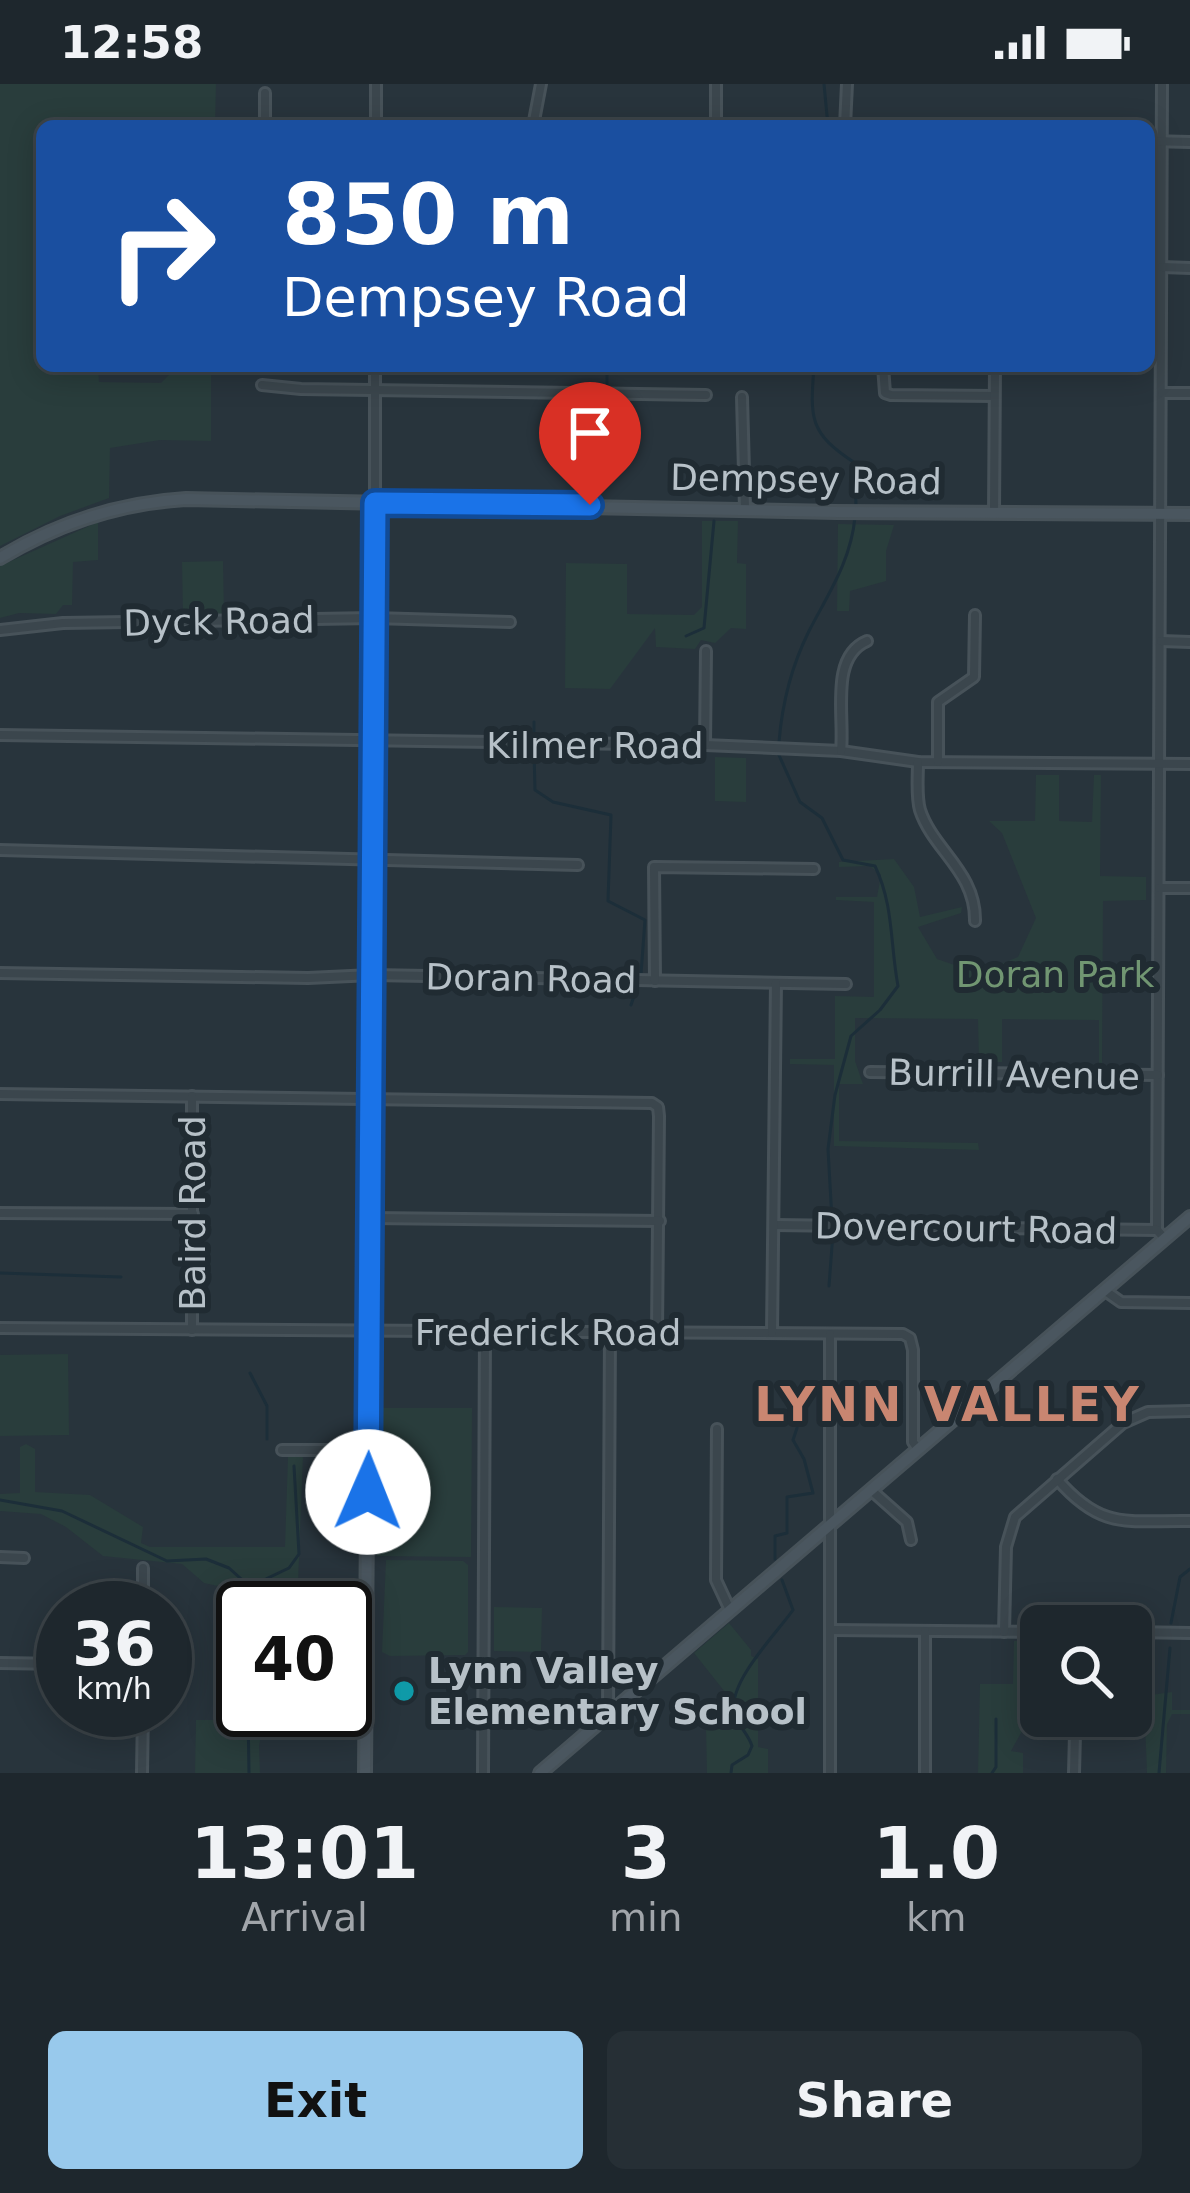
<!DOCTYPE html>
<html lang="en">
<head>
<meta charset="utf-8">
<style>
	:root { --surface:#1e272d; --page:#262f35; --text:#f1f3f6; --muted:#a1a5aa; --line:#3c4449; --accent:#98c9ec }
	body { margin:0; font-family:"DejaVu Sans",sans-serif; background:var(--page); color:var(--text); height:100vh; display:flex; flex-direction:column; font-size:45px; white-space:nowrap }
	* { box-sizing:border-box; margin:0 }
	p { font-size:39px; color:var(--muted) }
	.icon { flex:none; width:66px; height:66px; fill:none; stroke:currentColor; stroke-width:2; stroke-linecap:round; stroke-linejoin:round }
	.map { position:relative; height:1689px; overflow:hidden }
	.side { display:flex; flex-direction:column; background:var(--surface); flex:1 }
	.side>* { flex:none }
	.top-card { position:absolute; left:36px; top:36px; width:1119px; height:252px; border-radius:18px; box-shadow:0 6px 30px #0003,0 0 0 3px var(--line); background:#1a4fa0; color:#fff; overflow:hidden }
	.buttons { position:absolute; left:1020px; top:1521px; display:grid; gap:24px }
	.buttons a { display:grid; place-items:center; width:132px; height:132px; border-radius:18px; background:var(--surface); box-shadow:0 6px 30px #0003,0 0 0 3px var(--line); font-size:60px }
	.speed { position:absolute; left:36px; top:1497px; display:flex; gap:24px; font-size:60px; font-weight:700; text-align:center }
	.speed>* { display:grid; place-content:center; width:156px; height:156px; border-radius:50%; background:var(--surface); box-shadow:0 6px 30px #0003,0 0 0 3px var(--line); line-height:1 }
	.speed small { font-size:30px; font-weight:400 }
	.speed .limit { border:6px solid #111; border-radius:18px; background:#fff; color:#111 }
	.pin { position:absolute; display:grid; place-items:center; width:102px; height:102px; color:#fff; margin:-123px -51px; border-radius:50% 50% 50% 0; rotate:-45deg; box-shadow:0 0 12px #0007 }
	.pin .icon { rotate:45deg }
	.me { position:absolute; width:132px; margin:-66px; rotate:1deg; stroke-linejoin:round; filter:drop-shadow(0 0 9px #0008) }
	.turn { display:flex; align-items:center; gap:42px; height:252px; padding:0 48px; font-size:54px }
	.turn .icon { width:156px; height:156px; stroke-width:2.5 }
	.turn b { display:block; font-size:84px; line-height:102px }
	.eta { display:flex; justify-content:space-evenly; align-items:center; height:204px; text-align:center }
	.eta b { font-size:72px; font-weight:700; line-height:84px }
	.action { display:flex; gap:24px; margin-top:auto; padding:24px 48px }
	.action a { flex:1; height:138px; border-radius:18px; background:var(--accent); color:#111; font-size:48px; font-weight:700; line-height:138px; text-align:center }
	.action a+a { background:var(--page); color:var(--text) }
	.status { display:flex; justify-content:space-between; align-items:center; height:84px; padding:0 60px; background:var(--surface); direction:ltr }
	.status svg { height:33px; fill:currentColor }
	.map>svg:first-child { display:block }
</style>
</head>
<body>
<div class="status"><b>12:58</b><svg viewBox="0 0 49 12"><path d="M0 12V9h3v3zM5 12V6h3v6zM10 12V3h3v9zM15 12V0h3v12zM26 1h20v11H26zM47 4h2v5h-2z"/></svg></div>
<div class="map">
<svg width="1190" height="1689" viewBox="0 0 1190 1689">
	<rect width="100%" height="100%" fill="#28343c"/>
	<g fill="#293d3c">
		<path d="M 0,0 L 216,0 L 215,42 L 42,42 L 42,282 L 98,282 L 99,298 L 161,299 L 178,282 L 211,282 L 211,357 L 160,356 L 110,364 L 109,414 L 60,432 L 0,462 Z"/>
		<path d="M 702,437 L 738,437 L 737,479 L 746,480 L 746,545 L 731,544 L 715,559 L 701,556 L 695,565 L 656,563 L 655,544 L 610,605 L 565,604 L 566,479 L 627,480 L 627,530 L 694,531 L 702,523 Z"/>
		<path d="M 98,438 L 98,476 L 73,478 L 72,521 L 63,521 L 56,530 L 19,529 L 0,534 L 0,482 Z"/>
		<path d="M 838,440 L 894,441 L 886,467 L 886,497 L 850,507 L 849,527 L 837,527 Z"/>
		<path d="M 223,477 L 224,531 L 183,532 L 182,478 Z"/>
		<path d="M 715,673 L 746,674 L 746,718 L 715,717 Z"/>
		<path d="M 1036,691 L 1059,691 L 1059,737 L 1092,738 L 1094,691 L 1101,691 L 1100,792 L 1146,793 L 1146,816 L 1103,817 L 1102,979 L 1099,979 L 1099,936 L 1002,935 L 1002,978 L 979,978 L 978,935 L 855,934 L 855,977 L 863,1000 L 839,1000 L 839,1057 L 978,1059 L 979,1066 L 834,1062 L 834,981 L 790,980 L 790,975 L 835,975 L 835,912 L 874,913 L 874,818 L 836,816 L 836,813 L 877,813 L 881,791 L 870,782 L 839,783 L 839,778 L 894,775 L 914,803 L 920,833 L 962,823 L 961,829 L 918,843 L 937,875 L 978,889 L 1018,873 L 1036,834 L 1002,749 L 989,737 L 1035,737 Z"/>
		<path d="M 68,1270 L 69,1351 L 0,1352 L 0,1271 Z"/>
		<path d="M 379,1324 L 472,1324 L 471,1473 L 377,1472 Z"/>
		<path d="M 26,1360 L 35,1365 L 35,1408 L 90,1411 L 143,1443 L 141,1459 L 150,1463 L 285,1463 L 288,1373 L 303,1373 L 297,1524 L 243,1524 L 243,1626 L 261,1626 L 262,1634 L 265,1635 L 259,1661 L 260,1689 L 195,1689 L 196,1636 L 236,1636 L 238,1556 L 231,1535 L 232,1505 L 204,1499 L 182,1480 L 103,1472 L 66,1443 L 41,1430 L 0,1427 L 0,1410 L 20,1409 L 20,1363 Z"/>
		<path d="M 386,1476 L 463,1477 L 468,1481 L 468,1568 L 465,1571 L 390,1572 L 382,1568 Z"/>
		<path d="M 494,1523 L 542,1524 L 541,1568 L 494,1567 Z"/>
		<path d="M 729,1539 L 751,1566 L 751,1572 L 758,1575 L 758,1663 L 768,1665 L 768,1689 L 707,1689 L 706,1644 L 740,1627 L 694,1569 Z"/>
		<path d="M 1014,1557 L 1019,1557 L 1019,1602 L 1024,1603 L 1022,1647 L 1011,1667 L 1023,1669 L 1023,1689 L 978,1689 L 980,1600 L 1013,1600 Z"/>
		<path d="M 1172,1608 L 1172,1626 L 1190,1626 L 1190,1630 L 1172,1630 L 1167,1640 L 1166,1689 L 1147,1689 L 1144,1612 Z"/>
	</g>
	<g fill="none" stroke-linecap="round" stroke-linejoin="round">
		<g stroke="#1c2e39" stroke-width="3">
			<path d="M 824,0 L 828,42"/>
			<path d="M 607,282 L 607,303"/>
			<path d="M 814,282 C 810,335 809,349 855,379 L 856,423"/>
			<path d="M 686,552 L 704,544 L 714,437"/>
			<path d="M 534,638 L 534,654"/>
			<path d="M 779,658 C 782,621 792,581 809,547 C 828,510 851,477 855,433"/>
			<path d="M 534,667 L 535,706 L 553,718 L 611,731 L 608,817 L 645,836 L 641,890"/>
			<path d="M 778,669 L 800,718 L 822,734 L 843,776 L 875,782 C 894,822 890,860 898,902 L 880,926 L 851,952 L 835,1011 L 828,1065 L 832,1136"/>
			<path d="M 631,921 L 637,903"/>
			<path d="M 0,1189 L 121,1193"/>
			<path d="M 829,1202 L 833,1149"/>
			<path d="M 250,1289 L 267,1322 L 267,1355"/>
			<path d="M 0,1416 L 62,1427 L 167,1477 L 206,1475 L 229,1484 L 249,1502 L 250,1524"/>
			<path d="M 775,1475 L 775,1452 L 787,1449 L 787,1413 L 813,1409 L 804,1375 L 793,1356 L 797,1344"/>
			<path d="M 251,1502 L 289,1484 L 299,1470 L 294,1382"/>
			<path d="M 1171,1539 L 1180,1493 L 1190,1485"/>
			<path d="M 248,1626 L 249,1689"/>
			<path d="M 731,1689 L 732,1681 L 748,1671 L 752,1662 C 748,1649 736,1640 734,1627 C 729,1597 776,1550 793,1526 L 782,1496"/>
			<path d="M 992,1689 L 996,1683 L 996,1635"/>
			<path d="M 1159,1689 L 1170,1564"/>
		</g>
		<g stroke="#475259" stroke-width="14">
			<g id="street">
				<path d="M 1162,0 L 1157,1146 L 1165,1155"/>
				<path d="M 265,42 L 265,9"/>
				<path d="M 376,42 L 376,0"/>
				<path d="M 533,42 L 541,0"/>
				<path d="M 716,42 L 716,0"/>
				<path d="M 845,42 L 847,0"/>
				<path d="M 1149,57 L 1190,58"/>
				<path d="M 1162,183 L 1190,184"/>
				<path d="M 883,282 L 885,309 L 891,311 L 994,312"/>
				<path d="M 262,301 L 301,305 L 706,311"/>
				<path d="M 1162,309 L 1190,309"/>
				<path d="M 742,313 L 745,425"/>
				<path d="M 375,418 L 375,282"/>
				<path d="M 994,429 L 995,282"/>
				<path d="M 0,546 L 63,539 L 374,534 L 510,538"/>
				<path d="M 1161,557 L 1190,558"/>
				<path d="M 0,651 L 705,661 L 841,667 L 918,678 L 1190,680"/>
				<path d="M 705,661 L 706,567"/>
				<path d="M 841,667 C 845,633 829,573 867,557"/>
				<path d="M 918,678 C 918,693 916,712 920,726 C 933,766 976,788 975,837"/>
				<path d="M 938,678 L 938,618 L 974,593 L 975,531"/>
				<path d="M 0,766 L 578,781"/>
				<path d="M 1159,804 L 1190,804"/>
				<path d="M 0,889 L 308,894 L 372,891 L 846,900"/>
				<path d="M 655,897 L 654,783 L 814,785"/>
				<path d="M 870,988 L 1158,991"/>
				<path d="M 0,1010 L 652,1019 L 658,1023 L 659,1032 L 657,1249"/>
				<path d="M 0,1129 L 193,1130"/>
				<path d="M 370,1134 L 660,1137"/>
				<path d="M 774,1141 L 1157,1146"/>
				<path d="M 1104,1206 L 1121,1218 L 1190,1219"/>
				<path d="M 0,1244 L 903,1250 L 910,1254 L 913,1266 L 913,1358 L 918,1365"/>
				<path d="M 192,1246 L 192,1012"/>
				<path d="M 772,1249 L 776,899"/>
				<path d="M 717,1345 L 716,1496 L 730,1526"/>
				<path d="M 282,1366 L 368,1366"/>
				<path d="M 1057,1395 C 1102,1447 1127,1436 1190,1437"/>
				<path d="M 871,1406 L 907,1438 L 911,1456"/>
				<path d="M 0,1473 L 24,1474"/>
				<path d="M 143,1484 L 143,1524"/>
				<path d="M 831,1546 L 1041,1548"/>
				<path d="M 1004,1548 L 1006,1463 L 1015,1433 L 1123,1339 L 1148,1328 L 1190,1327"/>
				<path d="M 1131,1548 L 1190,1549"/>
				<path d="M 0,1579 L 63,1580"/>
				<path d="M 608,1630 L 610,1248"/>
				<path d="M 142,1689 L 143,1626"/>
				<path d="M 483,1689 L 485,1247"/>
				<path d="M 830,1689 L 830,1250"/>
				<path d="M 925,1689 L 925,1547"/>
				<path d="M 1074,1689 L 1075,1650 L 1085,1632"/>
			</g>
		</g>
		<g stroke="#475259" stroke-width="16">
			<g id="secondary">
				<path d="M 0,474 C 58,439 119,419 186,415 L 836,428 L 1190,430"/>
				<path d="M 365,1689 L 375,419"/>
				<path d="M 540,1689 L 1190,1133"/>
			</g>
		</g>
		<use href="#street" stroke="#3b464d" stroke-width="8"/>
		<use href="#secondary" stroke="#4a565f" stroke-width="10"/>
	</g>
	<g fill="none" stroke-linecap="round" stroke-linejoin="round">
		<g stroke="#114b97" stroke-width="30">
			<path id="route" d="M 368,1408 L 375,419 L 590,421"/>
		</g>
		<use href="#route" stroke="#1a73e8" stroke-width="21"/>
	</g>
	<circle fill="#0f9aa8" stroke="#202b32" stroke-width="4.5" cx="404" cy="1607" r="12"/>
	<g text-anchor="middle" stroke-width="12" stroke-linejoin="round" paint-order="stroke">
		<g font-size="36" fill="#b7c1c8" stroke="#202b32">
			<text transform="translate(806 395) rotate(1)" y="13">Dempsey Road</text>
			<text transform="translate(219 537) rotate(-1)" y="13">Dyck Road</text>
			<text x="595" y="674">Kilmer Road</text>
			<text transform="translate(531 894) rotate(1)" y="13">Doran Road</text>
			<text transform="translate(1014 990) rotate(1)" y="13">Burrill Avenue</text>
			<text transform="translate(192 1129) rotate(-90)" y="13">Baird Road</text>
			<text transform="translate(966 1144) rotate(1)" y="13">Dovercourt Road</text>
			<text x="548" y="1261">Frederick Road</text>
		</g>
		<g font-size="36" fill="#719672" stroke="#202b32">
			<text x="1055" y="903">Doran Park</text>
		</g>
		<g font-size="36" font-weight="bold" fill="#b7c1c8" stroke="#202b32" text-anchor="start">
			<text x="428" y="1599">Lynn Valley<tspan x="428" dy="41">Elementary School</tspan></text>
		</g>
		<g font-size="48" font-weight="bold" letter-spacing="3" fill="#c98671" stroke="#202b32">
			<text x="948" y="1337">LYNN VALLEY</text>
		</g>
	</g>
</svg>
<div class="buttons">
<a><svg class="icon" aria-label="search" viewBox="0 0 24 24"><circle cx="10" cy="10" r="6"/><path d="M15 15l6 6"/></svg></a>
</div>
<div class="speed"><div>36<small>km/h</small></div><div class="limit">40</div></div>
<div class="pin" style="left:590px;top:421px;background:#d93025"><svg class="icon" aria-label="arrive" viewBox="0 0 24 24"><path d="M6 21V4h12l-3 4 3 4H6"/></svg></div>
<svg class="me" style="left:368px;top:1408px" viewBox="-20 -20 40 40"><circle r="19" fill="#fff"/><path d="M0-13L10 11 0 6-10 11z" fill="#1a73e8"/></svg>
<div class="top-card">
<div class="turn"><svg class="icon" aria-label="right" viewBox="0 0 24 24"><path d="M7 20v-9h11M14 6l5 5-5 5"/></svg><div><b>850 m</b>Dempsey Road</div></div>
</div>
</div>
<section class="side">
<div class="eta">
<div><b>13:01</b><p>Arrival</p></div>
<div><b>3</b><p>min</p></div>
<div><b>1.0</b><p>km</p></div>
</div>
<div class="action"><a>Exit</a><a>Share</a></div>
</section>
</body>
</html>
